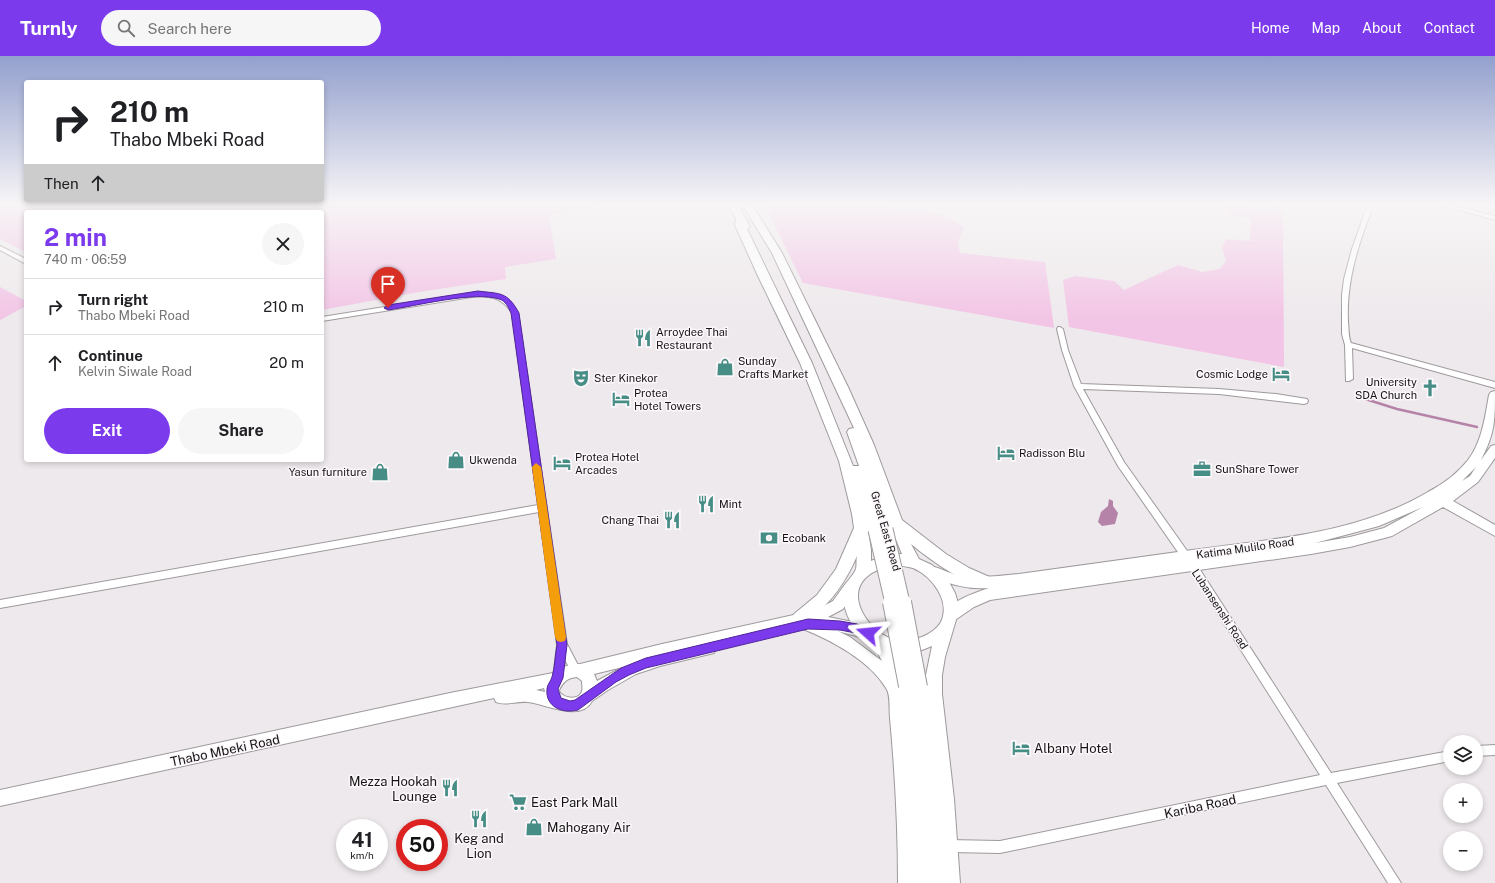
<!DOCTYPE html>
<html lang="en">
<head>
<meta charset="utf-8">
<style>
	:root { --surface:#fff; --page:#f6f6f6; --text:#202124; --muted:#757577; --line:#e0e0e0; --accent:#7c3aed }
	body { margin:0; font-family:"Public Sans",sans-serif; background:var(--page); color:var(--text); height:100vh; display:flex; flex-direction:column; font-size:15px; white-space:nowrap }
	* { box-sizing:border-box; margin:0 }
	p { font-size:13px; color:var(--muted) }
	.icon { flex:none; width:22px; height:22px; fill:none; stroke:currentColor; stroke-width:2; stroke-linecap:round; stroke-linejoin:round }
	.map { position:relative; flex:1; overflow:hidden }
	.panel { position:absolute; left:24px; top:154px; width:300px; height:252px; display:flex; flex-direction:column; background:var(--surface); border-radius:4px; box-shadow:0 2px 6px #0003 }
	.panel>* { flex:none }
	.top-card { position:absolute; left:24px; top:24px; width:300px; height:122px; border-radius:4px; box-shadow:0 2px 6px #0003; background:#fff; color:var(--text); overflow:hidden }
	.tools { position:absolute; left:1443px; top:679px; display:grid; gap:8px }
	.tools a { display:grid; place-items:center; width:40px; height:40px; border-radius:50%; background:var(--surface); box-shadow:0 2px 6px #0003; font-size:20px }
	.speed { position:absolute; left:336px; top:763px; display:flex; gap:8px; font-size:20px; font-weight:700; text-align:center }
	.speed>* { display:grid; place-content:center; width:52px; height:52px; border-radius:50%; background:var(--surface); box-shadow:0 2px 6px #0003; line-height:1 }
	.speed small { font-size:10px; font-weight:400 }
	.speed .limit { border:6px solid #d22; background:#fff; color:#111 }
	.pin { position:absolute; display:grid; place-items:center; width:34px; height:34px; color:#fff; margin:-41px -17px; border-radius:50% 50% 50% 0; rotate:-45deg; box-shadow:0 0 4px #0007 }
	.pin .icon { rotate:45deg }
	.me { position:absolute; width:44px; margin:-22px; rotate:288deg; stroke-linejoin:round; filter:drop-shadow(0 0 3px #0008) }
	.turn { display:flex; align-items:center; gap:14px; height:84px; padding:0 20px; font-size:18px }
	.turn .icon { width:52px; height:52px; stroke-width:2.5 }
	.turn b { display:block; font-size:28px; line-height:34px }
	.then { display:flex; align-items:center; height:38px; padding:0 20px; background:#0003; gap:8px; font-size:15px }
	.round { display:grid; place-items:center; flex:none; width:42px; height:42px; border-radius:21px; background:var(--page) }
	.headline { display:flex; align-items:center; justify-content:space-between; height:68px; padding:0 20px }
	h1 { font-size:24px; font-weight:700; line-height:30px; color:var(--accent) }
	.action { display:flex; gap:8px; margin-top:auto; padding:8px 20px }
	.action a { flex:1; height:46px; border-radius:24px; background:var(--accent); color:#fff; font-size:16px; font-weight:700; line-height:46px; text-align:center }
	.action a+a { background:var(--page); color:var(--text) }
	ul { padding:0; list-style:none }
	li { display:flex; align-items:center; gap:12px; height:56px; padding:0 20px; border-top:1px solid var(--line) }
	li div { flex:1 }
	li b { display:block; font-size:15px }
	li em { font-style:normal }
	header { display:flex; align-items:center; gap:24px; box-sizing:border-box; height:56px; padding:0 20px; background:var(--accent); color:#fff }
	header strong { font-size:19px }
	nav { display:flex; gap:22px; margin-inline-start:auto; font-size:14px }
	.search { width:280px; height:36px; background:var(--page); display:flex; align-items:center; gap:10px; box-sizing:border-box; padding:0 14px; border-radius:22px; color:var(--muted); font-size:15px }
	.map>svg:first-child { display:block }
</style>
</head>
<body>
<header>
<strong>Turnly</strong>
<div class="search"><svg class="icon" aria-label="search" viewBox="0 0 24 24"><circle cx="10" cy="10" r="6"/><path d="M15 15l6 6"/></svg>Search here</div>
<nav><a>Home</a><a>Map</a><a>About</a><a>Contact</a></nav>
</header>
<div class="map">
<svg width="1495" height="827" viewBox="0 0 1495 827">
	<rect width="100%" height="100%" fill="#eee9ec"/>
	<g fill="#f2c4e5">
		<path d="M 0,148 L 602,148 L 549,159 L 556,203 L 505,211 L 506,223 L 419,236 L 322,254 L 322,156 L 26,156 L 26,196 L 0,183 Z"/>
		<path d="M 772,148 L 850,148 L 927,155 L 951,162 L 963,171 L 963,174 L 958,187 L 960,197 L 1045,206 L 1054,272 L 803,227 L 768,156 L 772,151 Z"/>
		<path d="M 1275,148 L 1283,148 L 1284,311 L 1069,271 L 1063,224 L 1075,220 L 1114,225 L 1124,234 L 1178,209 L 1202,216 L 1220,213 L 1226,205 L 1222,192 L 1226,183 L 1250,185 L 1251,162 L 1228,159 L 1224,150 L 1275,153 Z"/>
		<path d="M 0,231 L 26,245 L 26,250 L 0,264 Z"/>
	</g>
	<path fill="#b583a8" d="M 1109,443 L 1113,445 L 1113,450 L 1118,457 L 1115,468 L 1102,470 L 1098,466 L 1101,456 L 1108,450 Z"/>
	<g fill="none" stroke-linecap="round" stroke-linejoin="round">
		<path stroke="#b583a8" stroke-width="2.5" d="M 1362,342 L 1397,353 L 1477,371"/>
		<g stroke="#9d999c" stroke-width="2">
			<g id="street">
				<path d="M 1368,148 L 1374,148 C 1359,186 1346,224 1348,266 C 1349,273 1348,280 1351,287 L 1495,326 L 1495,332 L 1352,292 L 1353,323 L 1349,325 L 1346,325 L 1345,289 L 1342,278 L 1342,239 L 1344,223 L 1352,193 Z"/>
				<path d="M 1438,148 L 1448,148 L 1495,160 L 1495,164 Z"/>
				<path d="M 0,190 L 26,203 L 26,208 L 0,194 Z"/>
				<path d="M 478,236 C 498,237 507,239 518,257 L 567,588 L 581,615 L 579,618 L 576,619 L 573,618 L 565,604 L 561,625 L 558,626 L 555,625 L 553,622 L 557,589 L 539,456 L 0,552 L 0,544 L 538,449 L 512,257 C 503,243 494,241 478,240 L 322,265 L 322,261 Z"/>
				<path d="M 1058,271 L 1060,271 L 1063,273 L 1068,294 L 1081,328 L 1219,333 L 1276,338 L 1307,343 L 1308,345 L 1307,347 L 1304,348 L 1219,338 L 1083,333 L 1124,406 L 1195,506 L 1331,717 L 1450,695 L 1450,705 L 1337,727 L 1401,827 L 1388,827 L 1326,729 L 1000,797 L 949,796 L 945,794 L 943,790 L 945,786 L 949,784 L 1000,785 L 1320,719 L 1189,512 L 1118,410 L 1074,330 L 1062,294 L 1057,273 Z"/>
				<path d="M 1495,689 L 1495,699 L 1476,700 L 1476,690 Z"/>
			</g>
		</g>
		<g stroke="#9d999c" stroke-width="2">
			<g id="secondary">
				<path d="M 1495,335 C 1495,365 1495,377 1481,404 L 1491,390 L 1495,389 L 1495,402 L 1478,426 L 1453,445 L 1495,469 L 1495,480 L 1443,451 L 1392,480 L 1350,491 L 1311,498 L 990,544 L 974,551 L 955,564 L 950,566 L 945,564 L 943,560 C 950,545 974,537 989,532 C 966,534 947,527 925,519 L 923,515 L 925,511 C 935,508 947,517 958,519 C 978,523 998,520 1019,518 C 1077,510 1135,502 1192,494 C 1272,483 1357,478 1428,436 C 1443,428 1457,418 1468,404 C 1482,386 1485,361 1489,339 L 1491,336 ZM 1476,411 L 1470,420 L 1462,425 ZM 1423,451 L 1384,472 L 1350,481 L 1315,487 L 1379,470 Z"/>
				<path d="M 851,525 L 856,527 L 858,531 L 843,553 L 828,561 L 853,566 L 873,573 L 875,577 L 873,581 L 868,583 L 837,575 L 806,574 L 801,572 L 800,569 L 715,589 L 716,592 L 714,597 L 660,610 L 636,618 L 608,634 L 592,645 C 581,667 544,647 527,646 C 516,645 506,650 496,646 L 494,642 L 0,750 L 0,734 L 450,637 L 553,617 C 561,611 570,608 580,608 L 662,588 L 816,554 L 833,545 L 846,527 ZM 623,611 L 597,625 L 594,618 ZM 577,621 L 582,625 C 582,628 583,632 582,635 C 579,645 565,642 560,637 L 559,634 C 563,626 567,622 577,621 ZM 544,632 L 545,636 L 536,634 Z"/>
			</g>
		</g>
		<g stroke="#9d999c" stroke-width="2">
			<path id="primary" d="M 728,148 L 738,148 L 750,171 L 747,173 L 812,307 L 853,410 L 859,410 L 847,376 L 849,373 L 854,372 L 772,197 L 742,148 L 750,148 L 754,152 L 782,197 L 848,331 L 874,389 L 902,464 L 946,498 L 969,512 L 994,523 L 996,527 L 994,531 C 976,538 925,500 911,488 L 919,503 L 932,509 L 948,524 L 955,537 L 958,547 L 958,557 L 945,601 L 942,619 L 942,638 L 954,743 L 960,827 L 898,827 C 898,772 895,717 890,662 C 889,654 891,639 886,632 C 870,605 831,584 803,573 L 801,569 L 794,568 L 791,563 L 794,558 L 817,539 L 836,513 L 854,472 L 852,458 L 839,405 L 800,307 L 758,220 L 735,169 L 736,163 ZM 868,474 L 870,478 L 875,480 L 881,476 L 886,479 L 891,477 L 892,474 L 902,498 L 887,498 L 871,505 L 871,494 ZM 857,500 C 856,504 857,509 856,513 C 853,521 845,525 844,534 C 841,574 869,576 882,605 L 850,581 L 811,562 C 832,546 846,525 857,500 ZM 888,510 C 896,509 905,510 913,512 C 932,520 951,545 941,566 C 937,573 929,578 922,581 C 913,584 902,586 892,583 C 868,575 843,538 869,519 C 874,515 882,512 888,510 ZM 932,590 L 926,619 L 926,629 L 925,626 L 919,624 L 913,626 L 907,623 L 902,624 L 900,611 L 894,597 L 912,598 Z"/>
		</g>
		<use href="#street" fill="#fff" fill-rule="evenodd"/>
		<use href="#secondary" fill="#fff" fill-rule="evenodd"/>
		<use href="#primary" fill="#fff" fill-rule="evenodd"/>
		<g stroke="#9d999c" stroke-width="15" stroke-linecap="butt">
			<g id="primary-bridge-far1">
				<path d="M 886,473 L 903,547"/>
				<path d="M 875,474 L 892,547"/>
			</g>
		</g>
		<g stroke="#9d999c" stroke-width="18" stroke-linecap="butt">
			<g id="primary-bridge">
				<path d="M 891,546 L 907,630"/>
				<path d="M 903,546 L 919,631"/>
			</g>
		</g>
		<use href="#primary-bridge-far1" stroke="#fff" stroke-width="13"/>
		<use href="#primary-bridge" stroke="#fff" stroke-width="16"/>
	</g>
	<linearGradient id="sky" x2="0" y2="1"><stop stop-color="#93a0ce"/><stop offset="0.56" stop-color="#f7f5f6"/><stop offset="1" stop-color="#f7f5f6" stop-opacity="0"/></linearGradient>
	<rect width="1495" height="264" fill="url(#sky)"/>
	<path fill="#7c3aed" stroke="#51269a" d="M 478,235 C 500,238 507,235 519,257 L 567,589 L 563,622 L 558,633 L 561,642 L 570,645 L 575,644 L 621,612 L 646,602 L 808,563 L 840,565 L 857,568 L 871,574 L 873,577 L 871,581 L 868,582 L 856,577 L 840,574 L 808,573 L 646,612 L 629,619 L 616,626 L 578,654 C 563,658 545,651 547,633 C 547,629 551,625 552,621 C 555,611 555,599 557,589 L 511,257 C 508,251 506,245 499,243 C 474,235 416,250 388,254 L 384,252 L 388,249 Z"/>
	<path fill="#f59e0b" d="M 536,407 L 541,411 L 566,581 L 565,585 L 561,586 L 557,585 L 555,581 L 532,411 Z"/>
	<defs>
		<g id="restaurant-bare" transform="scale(1.38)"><path d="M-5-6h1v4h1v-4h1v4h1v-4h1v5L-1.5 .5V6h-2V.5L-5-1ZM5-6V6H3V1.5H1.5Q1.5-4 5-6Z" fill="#468d85" stroke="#fbf7fa" stroke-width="2.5" paint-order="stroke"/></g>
		<g id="shop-bare" transform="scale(1.38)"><path d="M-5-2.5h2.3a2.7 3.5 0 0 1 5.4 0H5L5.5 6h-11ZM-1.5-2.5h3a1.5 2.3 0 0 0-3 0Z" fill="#468d85" stroke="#fbf7fa" stroke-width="2.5" paint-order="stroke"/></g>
		<g id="hotel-bare" transform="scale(1.38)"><path d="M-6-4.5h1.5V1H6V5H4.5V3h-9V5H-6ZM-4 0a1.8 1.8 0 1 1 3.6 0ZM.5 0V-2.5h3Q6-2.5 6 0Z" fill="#468d85" stroke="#fbf7fa" stroke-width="2.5" paint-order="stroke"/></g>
		<g id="theatre-bare" transform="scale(1.38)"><path d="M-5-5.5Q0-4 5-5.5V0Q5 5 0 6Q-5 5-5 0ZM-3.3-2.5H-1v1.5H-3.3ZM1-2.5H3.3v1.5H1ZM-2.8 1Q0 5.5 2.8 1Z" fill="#468d85" stroke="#fbf7fa" stroke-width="2.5" paint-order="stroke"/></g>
		<g id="church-bare" transform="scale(1.38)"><path d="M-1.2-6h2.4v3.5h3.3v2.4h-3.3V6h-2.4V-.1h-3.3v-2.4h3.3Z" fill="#468d85" stroke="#fbf7fa" stroke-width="2.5" paint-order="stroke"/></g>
		<g id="office-bare" transform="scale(1.38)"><path d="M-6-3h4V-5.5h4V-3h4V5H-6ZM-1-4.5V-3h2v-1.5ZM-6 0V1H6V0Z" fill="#468d85" stroke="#fbf7fa" stroke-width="2.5" paint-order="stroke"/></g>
		<g id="bank-bare" transform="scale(1.38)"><path d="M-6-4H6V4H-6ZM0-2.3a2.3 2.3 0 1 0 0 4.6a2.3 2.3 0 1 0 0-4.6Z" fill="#468d85" stroke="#fbf7fa" stroke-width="2.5" paint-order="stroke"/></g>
		<g id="supermarket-bare" transform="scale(1.38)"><path d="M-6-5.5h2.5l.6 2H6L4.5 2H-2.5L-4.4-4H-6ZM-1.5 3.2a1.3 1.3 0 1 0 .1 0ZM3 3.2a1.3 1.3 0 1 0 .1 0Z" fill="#468d85" stroke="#fbf7fa" stroke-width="2.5" paint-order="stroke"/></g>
	</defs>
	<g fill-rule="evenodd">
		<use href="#restaurant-bare" x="643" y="282"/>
		<use href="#shop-bare" x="725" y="311"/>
		<use href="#hotel-bare" x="1281" y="318"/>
		<use href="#theatre-bare" x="581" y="322"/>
		<use href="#church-bare" x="1430" y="332"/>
		<use href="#hotel-bare" x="621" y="343"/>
		<use href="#hotel-bare" x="1006" y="397"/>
		<use href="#shop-bare" x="456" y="404"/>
		<use href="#hotel-bare" x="562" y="407"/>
		<use href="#office-bare" x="1202" y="413"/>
		<use href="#shop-bare" x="380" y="416"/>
		<use href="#restaurant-bare" x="706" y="448"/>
		<use href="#restaurant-bare" x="672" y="464"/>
		<use href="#bank-bare" x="769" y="482"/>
		<use href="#hotel-bare" x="1021" y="692"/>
		<use href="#restaurant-bare" x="450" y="732"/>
		<use href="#supermarket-bare" x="518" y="746"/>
		<use href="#restaurant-bare" x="479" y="763"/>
		<use href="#shop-bare" x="534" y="771"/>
	</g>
	<g text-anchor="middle" stroke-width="3" stroke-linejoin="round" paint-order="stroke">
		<g font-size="11" fill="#161415" stroke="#fbf7fa" text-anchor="start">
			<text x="656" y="280">Arroydee Thai<tspan x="656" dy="13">Restaurant</tspan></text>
			<text x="738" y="309">Sunday<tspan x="738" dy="13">Crafts Market</tspan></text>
			<text x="1268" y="322" text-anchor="end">Cosmic Lodge</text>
			<text x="594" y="326">Ster Kinekor</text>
			<text x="1417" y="330" text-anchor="end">University<tspan x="1417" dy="13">SDA Church</tspan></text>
			<text x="634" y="341">Protea<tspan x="634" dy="13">Hotel Towers</tspan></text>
			<text x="1019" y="401">Radisson Blu</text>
			<text x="575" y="405">Protea Hotel<tspan x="575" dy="13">Arcades</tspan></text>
			<text x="469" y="408">Ukwenda</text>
			<text x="1215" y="417">SunShare Tower</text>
			<text x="367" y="420" text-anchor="end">Yasun furniture</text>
			<text x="719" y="452">Mint</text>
			<text x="659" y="468" text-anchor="end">Chang Thai</text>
			<text x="782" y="486">Ecobank</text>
		</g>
		<g font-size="11" fill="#161415" stroke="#fbf7fa">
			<text transform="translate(886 475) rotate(74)" y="4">Great East Road</text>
			<text transform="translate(1245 492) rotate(-8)" y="4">Katima Mulilo Road</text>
			<text transform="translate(1220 553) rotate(57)" y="4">Lubansenshi Road</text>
		</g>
		<g font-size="13" fill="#161415" stroke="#fbf7fa" text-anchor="start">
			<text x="1034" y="697">Albany Hotel</text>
			<text x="437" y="730" text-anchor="end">Mezza Hookah<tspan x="437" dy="15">Lounge</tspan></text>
			<text x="531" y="751">East Park Mall</text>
			<text x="547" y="776">Mahogany Air</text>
			<text x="479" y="787" text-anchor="middle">Keg and<tspan x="479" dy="15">Lion</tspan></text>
		</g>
		<g font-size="13" fill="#161415" stroke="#fbf7fa">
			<text transform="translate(225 694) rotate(-12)" y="5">Thabo Mbeki Road</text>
			<text transform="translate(1200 750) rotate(-12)" y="5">Kariba Road</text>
		</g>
	</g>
</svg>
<div class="tools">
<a><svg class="icon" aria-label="layers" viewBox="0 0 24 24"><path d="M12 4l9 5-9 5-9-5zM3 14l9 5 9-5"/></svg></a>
<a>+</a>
<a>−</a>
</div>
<div class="speed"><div>41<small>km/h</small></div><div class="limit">50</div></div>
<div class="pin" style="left:388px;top:252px;background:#d93025"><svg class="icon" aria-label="arrive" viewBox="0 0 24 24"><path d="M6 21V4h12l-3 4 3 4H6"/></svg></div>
<svg class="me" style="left:868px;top:577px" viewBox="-20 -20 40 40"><path d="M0-17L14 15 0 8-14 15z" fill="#7c3aed" stroke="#fff" stroke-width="4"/></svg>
<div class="top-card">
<div class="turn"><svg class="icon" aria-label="right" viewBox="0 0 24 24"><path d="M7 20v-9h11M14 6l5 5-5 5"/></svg><div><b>210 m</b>Thabo Mbeki Road</div></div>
<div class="then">Then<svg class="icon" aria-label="ahead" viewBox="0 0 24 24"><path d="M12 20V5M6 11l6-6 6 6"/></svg></div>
</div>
<section class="panel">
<div class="headline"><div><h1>2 min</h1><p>740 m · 06:59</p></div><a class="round"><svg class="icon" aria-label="close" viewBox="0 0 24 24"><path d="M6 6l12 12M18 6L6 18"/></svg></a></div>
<ul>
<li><svg class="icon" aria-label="right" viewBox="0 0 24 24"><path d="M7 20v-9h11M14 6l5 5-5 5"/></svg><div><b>Turn right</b><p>Thabo Mbeki Road</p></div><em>210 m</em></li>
<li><svg class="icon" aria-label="ahead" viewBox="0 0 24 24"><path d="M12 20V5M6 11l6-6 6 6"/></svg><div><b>Continue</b><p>Kelvin Siwale Road</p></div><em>20 m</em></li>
</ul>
<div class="action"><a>Exit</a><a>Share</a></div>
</section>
</div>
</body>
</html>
